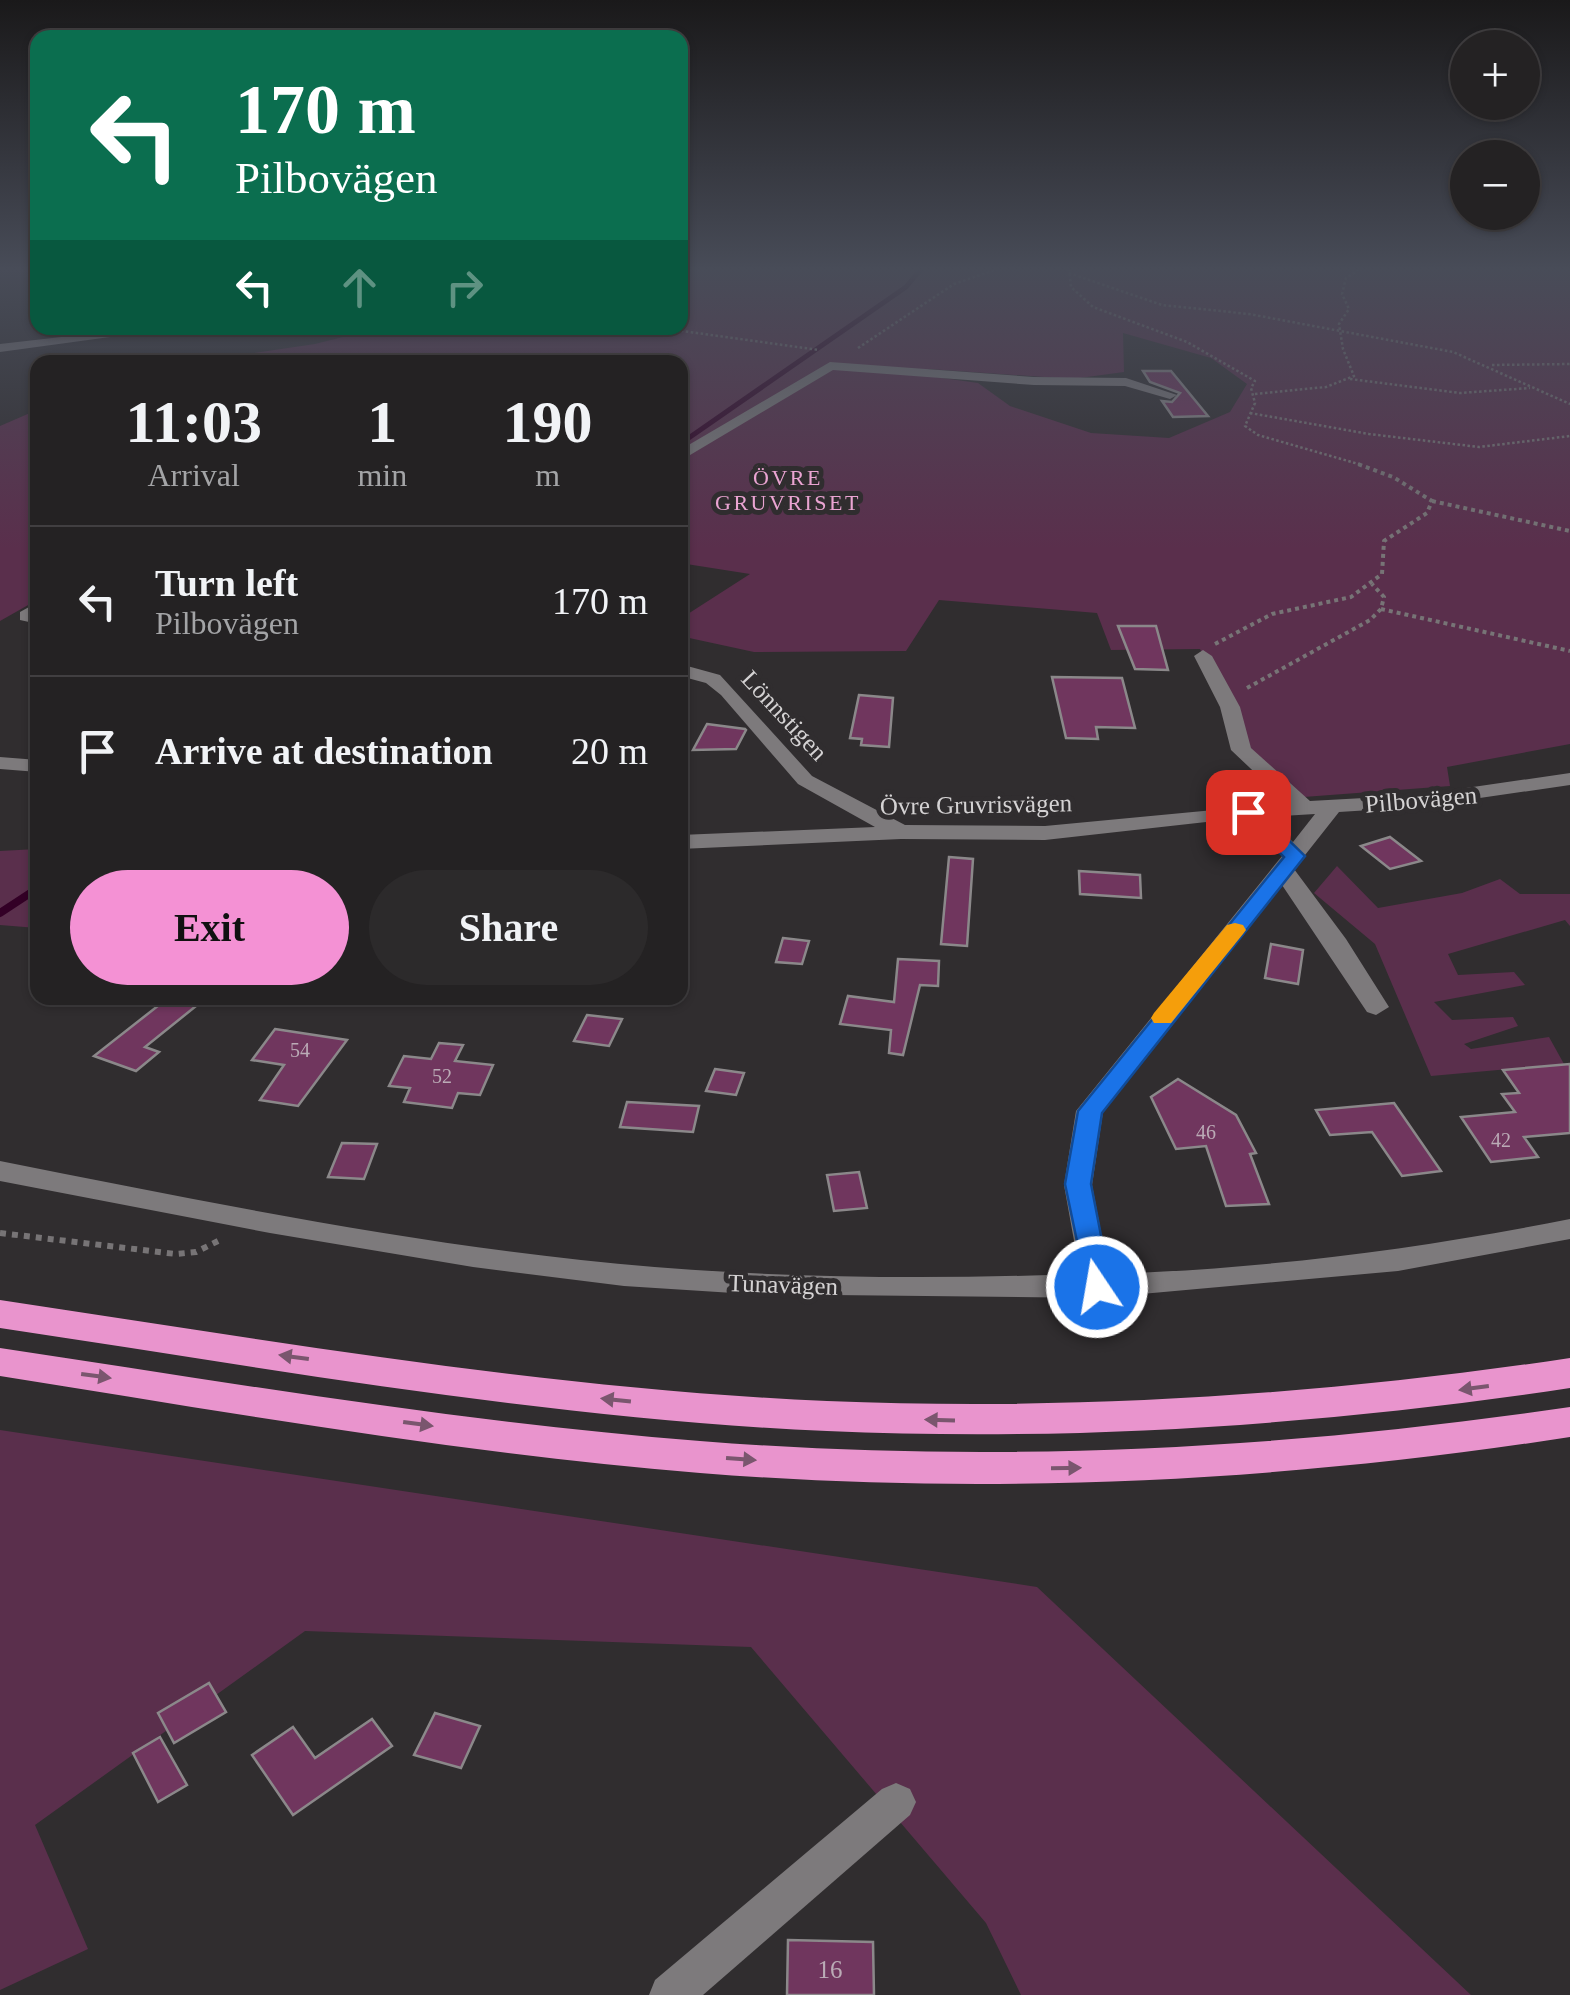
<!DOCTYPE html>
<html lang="en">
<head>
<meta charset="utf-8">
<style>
	:root { --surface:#242223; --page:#2c2a2b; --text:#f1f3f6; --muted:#a3a4a6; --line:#413f41; --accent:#f491d4 }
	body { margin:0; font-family:"Times New Roman",serif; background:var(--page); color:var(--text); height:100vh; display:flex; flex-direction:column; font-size:38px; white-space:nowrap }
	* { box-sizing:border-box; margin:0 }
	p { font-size:32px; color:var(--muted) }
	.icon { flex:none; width:55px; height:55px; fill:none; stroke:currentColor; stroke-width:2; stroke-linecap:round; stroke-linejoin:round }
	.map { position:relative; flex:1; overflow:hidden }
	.sheet { position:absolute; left:30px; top:355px; width:658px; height:650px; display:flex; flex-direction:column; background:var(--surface); border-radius:20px; box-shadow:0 2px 8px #0004,0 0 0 2px var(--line) }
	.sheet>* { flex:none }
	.hud { position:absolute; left:30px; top:30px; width:658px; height:305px; border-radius:20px; box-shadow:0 2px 8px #0004,0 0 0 2px var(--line); background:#0b6e4f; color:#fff; overflow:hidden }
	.buttons { position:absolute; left:1450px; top:30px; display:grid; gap:20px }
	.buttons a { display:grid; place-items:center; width:90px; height:90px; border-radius:50%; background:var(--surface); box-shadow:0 2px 8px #0004,0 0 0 2px var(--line); font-size:50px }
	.pin { position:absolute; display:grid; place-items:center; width:85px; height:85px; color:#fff; margin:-42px; border-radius:20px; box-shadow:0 5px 15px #0006 }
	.me { position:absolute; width:110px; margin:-55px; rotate:348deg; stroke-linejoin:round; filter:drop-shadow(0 0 8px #0008) }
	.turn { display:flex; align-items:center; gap:35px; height:210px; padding:0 40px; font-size:45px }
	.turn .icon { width:130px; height:130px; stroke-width:2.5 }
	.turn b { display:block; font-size:70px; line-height:85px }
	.lanes { display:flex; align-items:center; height:95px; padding:0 40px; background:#0003; justify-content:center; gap:50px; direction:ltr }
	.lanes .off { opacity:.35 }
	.eta { display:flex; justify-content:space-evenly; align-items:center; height:170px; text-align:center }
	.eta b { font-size:60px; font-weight:800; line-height:70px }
	.cta { display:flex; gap:20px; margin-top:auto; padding:20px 40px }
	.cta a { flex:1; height:115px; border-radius:60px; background:var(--accent); color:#111; font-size:40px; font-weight:800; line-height:115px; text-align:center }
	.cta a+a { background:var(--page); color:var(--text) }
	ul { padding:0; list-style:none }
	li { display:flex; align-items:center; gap:30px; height:150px; padding:0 40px; border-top:2px solid var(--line) }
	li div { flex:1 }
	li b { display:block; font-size:38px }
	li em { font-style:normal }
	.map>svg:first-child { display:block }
</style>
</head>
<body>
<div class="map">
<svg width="1570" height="1995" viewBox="0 0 1570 1995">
	<rect width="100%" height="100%" fill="#302d2f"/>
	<g fill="#5a2f4c" fill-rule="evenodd">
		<path d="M 680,269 L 1570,269 L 1570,744 L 1447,767 L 1450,786 L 1277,799 L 1200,649 L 1111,650 L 1097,613 L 939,600 L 906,651 L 754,652 L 680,636 L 680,619 L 750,574 L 680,563 L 680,362 L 194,362 L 315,344 L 379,328 L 680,328 ZM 1123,333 L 1211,358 L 1247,384 L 1230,412 L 1169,438 L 1091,433 L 1010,406 L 978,383 L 921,375 L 929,369 L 1072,379 L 1124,372 Z"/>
		<path d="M 37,410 L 37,600 L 0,621 L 0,426 Z"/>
		<path d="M 37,849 L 37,928 L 0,925 L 0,851 Z"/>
		<path d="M 1337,866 L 1378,908 L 1462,893 L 1500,879 L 1520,894 L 1570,894 L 1570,926 L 1565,920 L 1448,954 L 1458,975 L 1514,972 L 1525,985 L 1434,1002 L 1452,1020 L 1513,1017 L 1518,1026 L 1464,1044 L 1471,1049 L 1549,1037 L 1564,1064 L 1431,1076 L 1375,944 L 1314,893 Z"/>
		<path d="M 0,1430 L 1037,1587 L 1471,1995 L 1021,1995 L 986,1923 L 751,1647 L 305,1631 L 35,1825 L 88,1949 L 0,1990 Z"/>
	</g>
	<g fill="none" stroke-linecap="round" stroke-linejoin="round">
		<path stroke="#330026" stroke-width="5" d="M 680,444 L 906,287 L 921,269"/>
		<path stroke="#330026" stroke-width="8" d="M 0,913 L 38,888"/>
	</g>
	<g fill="#70365e" stroke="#8b888a" stroke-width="2.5">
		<path d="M 1143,371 L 1171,371 L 1208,416 L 1173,417 L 1162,401 L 1172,402 L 1180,393 L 1150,382 Z"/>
		<path d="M 1118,626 L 1156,626 L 1168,670 L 1135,669 Z"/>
		<path d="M 1052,677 L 1122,678 L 1135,728 L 1096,727 L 1098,739 L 1066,738 Z"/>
		<path d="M 859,695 L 893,698 L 889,747 L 861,745 L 862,739 L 850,738 Z"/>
		<path d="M 707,724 L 745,729 L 746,730 L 736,749 L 693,750 Z"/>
		<path d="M 1390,837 L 1421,861 L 1390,869 L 1361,846 Z"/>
		<path d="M 949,857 L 973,859 L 967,946 L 941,944 Z"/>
		<path d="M 1079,871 L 1140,875 L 1141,898 L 1080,894 Z"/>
		<path d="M 783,938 L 809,941 L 802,964 L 776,962 Z"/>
		<path d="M 1271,944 L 1303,950 L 1298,984 L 1265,978 Z"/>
		<path d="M 898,959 L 939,961 L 938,986 L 920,985 L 903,1055 L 889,1053 L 891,1030 L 840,1024 L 848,996 L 894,1002 Z"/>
		<path d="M 168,998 L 206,998 L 145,1047 L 159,1052 L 136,1071 L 94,1056 Z"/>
		<path d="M 587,1015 L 622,1019 L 609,1046 L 574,1041 Z"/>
		<path d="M 275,1029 L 347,1040 L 298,1106 L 260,1100 L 284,1065 L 252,1060 Z"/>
		<path d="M 439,1043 L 463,1045 L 455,1061 L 493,1065 L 480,1095 L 458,1093 L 452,1108 L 404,1102 L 410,1088 L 389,1086 L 404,1056 L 431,1059 Z"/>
		<path d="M 1570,1064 L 1570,1133 L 1524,1137 L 1538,1157 L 1491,1162 L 1461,1117 L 1515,1112 L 1502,1094 L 1519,1093 L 1503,1070 Z"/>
		<path d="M 715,1069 L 744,1073 L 736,1095 L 706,1091 Z"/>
		<path d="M 1178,1079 L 1236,1115 L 1256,1153 L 1250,1154 L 1269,1204 L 1226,1206 L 1206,1146 L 1176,1149 L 1151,1097 Z"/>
		<path d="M 627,1102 L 699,1106 L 693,1132 L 620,1127 Z"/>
		<path d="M 1394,1103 L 1441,1171 L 1402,1176 L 1372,1132 L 1330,1135 L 1316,1110 Z"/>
		<path d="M 342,1143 L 377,1144 L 364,1179 L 328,1177 Z"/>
		<path d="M 859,1172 L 867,1208 L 834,1211 L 827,1175 Z"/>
		<path d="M 209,1683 L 226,1712 L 174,1743 L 158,1713 Z"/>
		<path d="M 435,1713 L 480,1726 L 461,1768 L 414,1755 Z"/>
		<path d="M 372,1719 L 392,1746 L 293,1815 L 252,1755 L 293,1727 L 315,1758 Z"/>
		<path d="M 160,1737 L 187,1785 L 158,1802 L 133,1753 Z"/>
		<path d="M 788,1940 L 873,1942 L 874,1995 L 787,1995 Z"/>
	</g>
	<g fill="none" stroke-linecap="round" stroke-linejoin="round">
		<g stroke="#777476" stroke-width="2.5" stroke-dasharray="2.5 2.5" stroke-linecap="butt">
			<path d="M 1069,269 L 1071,287 L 1093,307 L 1187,342 L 1255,381 L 1251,388 L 1255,403 L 1245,426 L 1258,435 L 1362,465"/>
			<path d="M 1069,273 L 1162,305 L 1249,314 L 1453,352 L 1570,404"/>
			<path d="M 661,328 L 819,350"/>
			<path d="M 858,348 L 954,284 L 998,269"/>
			<path d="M 1492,365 L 1570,364"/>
			<path d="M 1350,379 L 1460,393 L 1530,388"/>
			<path d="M 1255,394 L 1326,387 L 1354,376 L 1343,349 L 1339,324 L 1349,309 L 1342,294 L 1346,278 L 1360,269"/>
			<path d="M 1250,413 L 1369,434 L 1479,447 L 1570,436"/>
		</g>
		<g stroke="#777476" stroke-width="4" stroke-dasharray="4 4" stroke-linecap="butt">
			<path d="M 1432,501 L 1570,531"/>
			<path d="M 1381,609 L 1570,651"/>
			<path d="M 1215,644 L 1272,614 L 1351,597 L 1382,574 L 1384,541 L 1427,513 L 1432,501 L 1393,477 L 1355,463"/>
			<path d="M 1247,688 L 1370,620 L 1381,609 L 1384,597 L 1372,584"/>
		</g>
		<path stroke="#777476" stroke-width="6" stroke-dasharray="6 6" stroke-linecap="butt" d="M 0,1233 L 176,1254 L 196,1252 L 222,1239"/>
		<g fill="#7d7a7c" fill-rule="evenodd">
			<path d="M 140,328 L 176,328 L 0,352 L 0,344 Z"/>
			<path d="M 830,362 L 1034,377 L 1126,378 L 1177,395 L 1170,399 L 1125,386 L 1034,385 L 833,370 L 680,461 L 680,450 Z"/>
			<path d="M 38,602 L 38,624 L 20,620 L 20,612 Z"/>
			<path d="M 1203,650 L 1212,656 L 1240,707 L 1251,748 L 1310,801 L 1418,795 L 1570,773 L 1570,785 L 1418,807 L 1339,812 L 1294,869 L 1346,939 L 1389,1007 L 1376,1015 L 1367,1012 L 1282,885 L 1103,1112 L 1092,1185 L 1109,1274 C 1265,1269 1418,1249 1570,1219 L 1570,1239 L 1398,1271 L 1097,1298 L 749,1294 L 624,1286 L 473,1267 L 270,1233 L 0,1181 L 0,1161 C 192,1199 386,1239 581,1260 C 746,1278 914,1280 1080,1274 L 1064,1185 L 1076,1111 L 1282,856 L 1242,818 L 1045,840 L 901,839 L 680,849 L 680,835 L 875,827 L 798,784 L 721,695 L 706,683 L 680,676 L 680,664 L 720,675 L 812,776 L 905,825 L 1045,826 L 1287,803 L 1231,750 L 1220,707 L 1194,656 ZM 1315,814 L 1293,842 L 1266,817 Z"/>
			<path d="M 0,757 L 38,760 L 38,772 L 0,769 Z"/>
			<path d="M 896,1783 L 910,1789 L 916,1802 L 910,1815 L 703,1995 L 649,1995 L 655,1980 L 882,1789 Z"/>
		</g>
		<g fill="#e994cd" fill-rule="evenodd">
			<path d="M 0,1300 C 274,1341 549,1389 827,1401 C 1076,1411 1323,1395 1570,1358 L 1570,1388 C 1323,1425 1076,1442 827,1431 C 549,1419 274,1369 0,1328 Z"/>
			<path d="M 0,1348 C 233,1383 465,1423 700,1441 C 991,1464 1281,1450 1570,1407 L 1570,1437 C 1281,1482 991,1496 700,1473 C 465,1454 232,1413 0,1376 Z"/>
		</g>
	</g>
	<defs><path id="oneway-solid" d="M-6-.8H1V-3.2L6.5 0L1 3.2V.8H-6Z" transform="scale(2.5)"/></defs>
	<g fill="#7a566e">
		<use href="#oneway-solid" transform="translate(294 1357) rotate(-172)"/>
		<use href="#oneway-solid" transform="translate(96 1376) rotate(8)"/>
		<use href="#oneway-solid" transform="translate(1474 1388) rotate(172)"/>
		<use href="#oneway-solid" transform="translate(616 1400) rotate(-174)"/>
		<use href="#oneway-solid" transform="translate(940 1420) rotate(-178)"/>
		<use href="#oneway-solid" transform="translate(418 1424) rotate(8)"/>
		<use href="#oneway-solid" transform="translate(741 1459) rotate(4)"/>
		<use href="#oneway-solid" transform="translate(1066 1468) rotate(-1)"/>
	</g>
	<linearGradient id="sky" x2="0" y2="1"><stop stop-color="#1a191a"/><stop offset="0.49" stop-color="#484c58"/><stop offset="1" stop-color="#484c58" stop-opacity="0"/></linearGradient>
	<rect width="1570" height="549" fill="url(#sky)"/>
	<path fill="#1a73e8" stroke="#114b97" stroke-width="2.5" d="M 1248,806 L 1255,807 L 1305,856 L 1102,1113 L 1091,1184 L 1111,1287 L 1107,1294 L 1088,1294 L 1065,1184 L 1078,1111 L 1284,857 L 1238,812 Z"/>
	<path fill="#f59e0b" d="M 1235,923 L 1243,925 L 1246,930 L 1243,934 L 1171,1023 L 1154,1023 L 1151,1018 L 1154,1013 L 1227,925 Z"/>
	<g text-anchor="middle" stroke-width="10" stroke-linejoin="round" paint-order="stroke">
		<g font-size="20" fill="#bbabb6">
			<text x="300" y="1057">54</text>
			<text x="442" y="1083">52</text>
			<text x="1206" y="1139">46</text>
			<text x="1501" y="1147">42</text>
		</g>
		<g font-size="22" letter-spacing="2.5" fill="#eaa4d2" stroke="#302d2f">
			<text x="788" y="485">ÖVRE<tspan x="788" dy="25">GRUVRISET</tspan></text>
		</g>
		<g font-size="25" fill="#d4d2d3" stroke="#302d2f">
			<text transform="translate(785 715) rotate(47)" y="9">Lönnstigen</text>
			<text transform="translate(1421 799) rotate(-5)" y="9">Pilbovägen</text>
			<text transform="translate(976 804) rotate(-1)" y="9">Övre Gruvrisvägen</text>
			<text transform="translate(783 1284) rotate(2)" y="9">Tunavägen</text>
		</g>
		<g font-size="25" fill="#bbabb6">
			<text x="830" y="1978">16</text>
		</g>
	</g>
</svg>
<div class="buttons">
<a>+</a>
<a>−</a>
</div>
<div class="pin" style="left:1248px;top:812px;background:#d93025"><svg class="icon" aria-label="arrive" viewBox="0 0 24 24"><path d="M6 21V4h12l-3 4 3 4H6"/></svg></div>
<svg class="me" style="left:1097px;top:1287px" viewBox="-20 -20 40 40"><circle r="17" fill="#1a73e8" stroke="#fff" stroke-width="3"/><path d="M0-11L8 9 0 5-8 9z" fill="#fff"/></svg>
<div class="hud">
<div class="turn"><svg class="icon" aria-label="left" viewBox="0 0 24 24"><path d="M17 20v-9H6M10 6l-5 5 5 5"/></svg><div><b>170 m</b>Pilbovägen</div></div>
<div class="lanes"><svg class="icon" aria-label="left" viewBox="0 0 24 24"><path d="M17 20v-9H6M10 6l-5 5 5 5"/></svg><svg class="icon off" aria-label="ahead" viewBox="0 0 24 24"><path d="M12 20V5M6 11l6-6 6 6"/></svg><svg class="icon off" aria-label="right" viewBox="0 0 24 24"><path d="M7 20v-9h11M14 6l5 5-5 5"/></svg></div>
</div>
<section class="sheet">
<div class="eta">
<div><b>11:03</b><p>Arrival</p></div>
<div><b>1</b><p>min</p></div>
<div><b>190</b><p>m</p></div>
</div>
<ul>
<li><svg class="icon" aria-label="left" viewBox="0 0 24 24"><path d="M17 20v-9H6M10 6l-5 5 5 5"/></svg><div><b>Turn left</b><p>Pilbovägen</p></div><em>170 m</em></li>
<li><svg class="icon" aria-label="arrive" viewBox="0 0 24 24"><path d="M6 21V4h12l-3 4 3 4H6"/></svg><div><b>Arrive at destination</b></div><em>20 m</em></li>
</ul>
<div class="cta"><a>Exit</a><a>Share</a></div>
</section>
</div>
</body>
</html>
